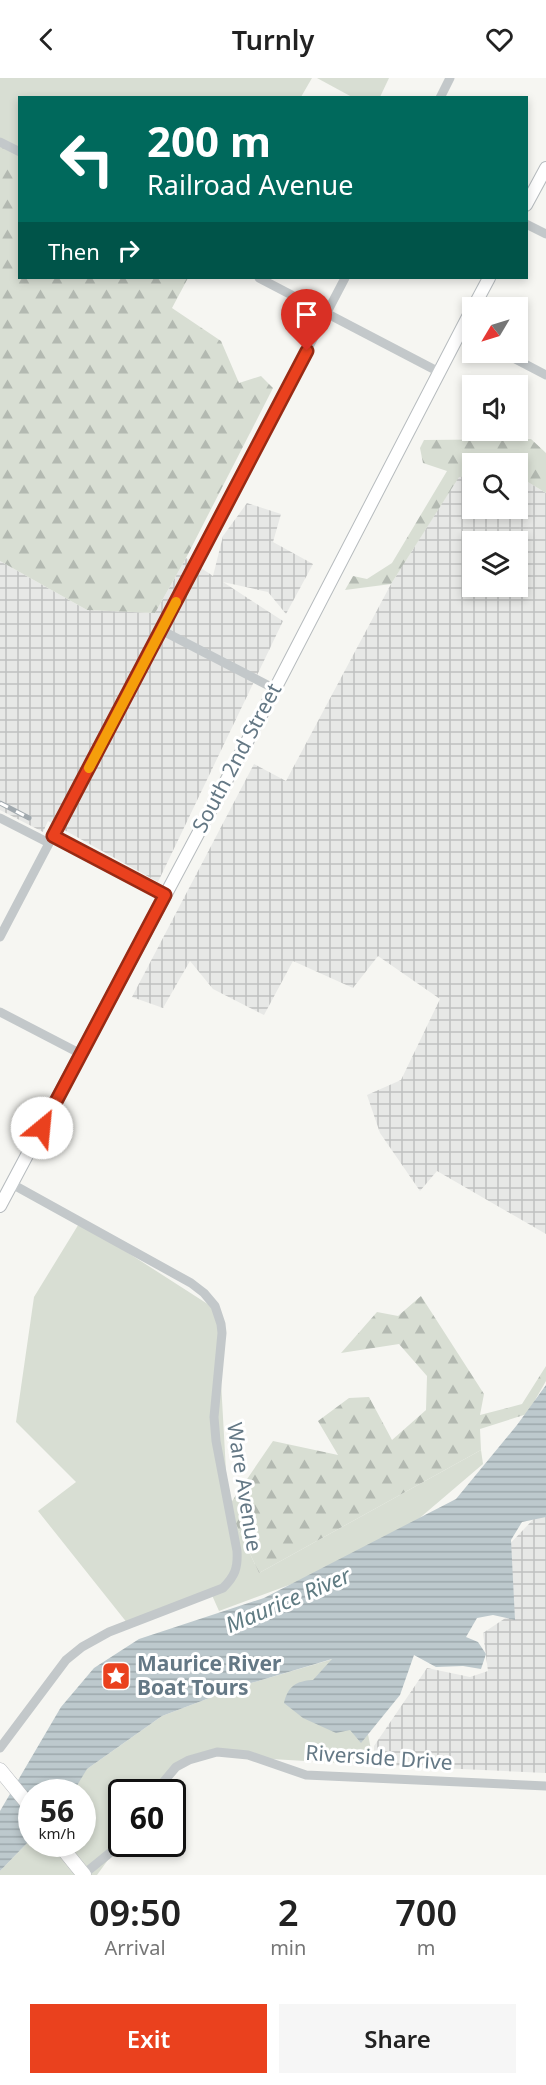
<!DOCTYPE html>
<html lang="en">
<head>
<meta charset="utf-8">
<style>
	:root { --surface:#fff; --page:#f6f6f6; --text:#222; --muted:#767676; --accent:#ea411e }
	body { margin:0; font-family:"Noto Sans",sans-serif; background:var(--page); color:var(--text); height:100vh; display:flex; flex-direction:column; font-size:22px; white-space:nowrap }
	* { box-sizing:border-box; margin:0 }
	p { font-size:20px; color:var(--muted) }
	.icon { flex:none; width:33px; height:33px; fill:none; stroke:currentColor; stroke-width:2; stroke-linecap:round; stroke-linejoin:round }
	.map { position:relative; height:1797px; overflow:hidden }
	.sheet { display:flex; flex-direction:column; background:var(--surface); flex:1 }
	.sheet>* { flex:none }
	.guide { position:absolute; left:18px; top:18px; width:510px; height:183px; border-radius:0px; box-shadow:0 3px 9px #0003; background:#00695c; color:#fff; overflow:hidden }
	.needle { width:39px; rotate:232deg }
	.fabs { position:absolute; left:462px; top:219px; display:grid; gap:12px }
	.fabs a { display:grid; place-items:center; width:66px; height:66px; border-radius:0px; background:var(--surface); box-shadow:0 3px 9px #0003; font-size:30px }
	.speed { position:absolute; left:18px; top:1701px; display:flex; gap:12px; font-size:30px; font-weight:700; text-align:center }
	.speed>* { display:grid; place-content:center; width:78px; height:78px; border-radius:50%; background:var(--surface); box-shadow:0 3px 9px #0003; line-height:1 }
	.speed small { font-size:15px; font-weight:400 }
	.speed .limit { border:3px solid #111; border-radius:9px; background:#fff; color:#111 }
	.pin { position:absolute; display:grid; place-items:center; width:51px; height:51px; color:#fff; margin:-62px -26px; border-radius:50% 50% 50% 0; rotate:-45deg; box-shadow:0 0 6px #0007 }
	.pin .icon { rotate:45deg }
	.me { position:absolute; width:66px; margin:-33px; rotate:28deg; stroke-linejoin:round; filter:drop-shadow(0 0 4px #0008) }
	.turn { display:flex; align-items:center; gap:21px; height:126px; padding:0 30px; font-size:27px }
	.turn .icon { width:78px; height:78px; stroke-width:2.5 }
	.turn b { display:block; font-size:42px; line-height:51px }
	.then { display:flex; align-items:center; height:57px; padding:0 30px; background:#0003; gap:12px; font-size:22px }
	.eta { display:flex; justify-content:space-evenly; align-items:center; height:102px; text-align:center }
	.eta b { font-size:36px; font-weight:600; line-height:42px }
	.action { display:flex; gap:12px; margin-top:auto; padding:12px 30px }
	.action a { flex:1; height:69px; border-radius:0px; background:var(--accent); color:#fff; font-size:24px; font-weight:600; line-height:69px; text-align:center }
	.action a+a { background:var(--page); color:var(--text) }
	header { display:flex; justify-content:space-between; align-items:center; height:78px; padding:0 30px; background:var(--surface); font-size:27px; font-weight:600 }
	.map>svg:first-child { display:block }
</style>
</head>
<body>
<header><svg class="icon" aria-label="back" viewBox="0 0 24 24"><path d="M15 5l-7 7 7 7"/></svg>Turnly<svg class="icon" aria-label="heart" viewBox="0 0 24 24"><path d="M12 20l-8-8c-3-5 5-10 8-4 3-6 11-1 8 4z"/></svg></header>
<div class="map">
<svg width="546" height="1797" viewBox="0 0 546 1797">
	<defs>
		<pattern id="industrial-grid" width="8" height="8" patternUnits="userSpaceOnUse" patternTransform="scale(1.5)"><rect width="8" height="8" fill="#e7e8e6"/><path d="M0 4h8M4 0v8" fill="none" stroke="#bfc1c0"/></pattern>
		<pattern id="forest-firs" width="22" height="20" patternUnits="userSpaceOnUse" patternTransform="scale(1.5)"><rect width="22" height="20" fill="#d8ded3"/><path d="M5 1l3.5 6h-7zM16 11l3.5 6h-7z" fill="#b3b9b1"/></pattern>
		<pattern id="water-rules" width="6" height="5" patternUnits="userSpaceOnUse" patternTransform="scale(1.5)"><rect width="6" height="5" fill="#bdc9cd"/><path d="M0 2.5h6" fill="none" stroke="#9da8ac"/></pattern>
	</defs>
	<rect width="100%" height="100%" fill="#f6f6f2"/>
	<g fill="url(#industrial-grid)" fill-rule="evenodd">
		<path d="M 459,398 L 472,398 L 472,430 L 518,430 L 518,398 L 546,415 L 546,1156 L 437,1093 L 420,1113 L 380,1055 L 367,1017 L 401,1002 L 440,921 L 378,878 L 353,910 L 293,883 L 264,937 L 213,911 L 190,883 L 163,930 L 132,919 L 254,686 L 286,703 L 391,506 ZM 472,464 L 518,464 L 518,508 L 472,508 Z"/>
		<path d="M 247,425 L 281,436 L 273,464 L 313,486 L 286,536 L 268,514 L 223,504 L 283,543 L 158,804 L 48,743 L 43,754 L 0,732 L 0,483 L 87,532 L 155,535 L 186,480 L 213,498 L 223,458 Z"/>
		<path d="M 546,1428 L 546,1695 L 374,1687 L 374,1668 L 427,1590 L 470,1599 L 488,1593 L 483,1555 L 513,1535 L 504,1472 Z"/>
	</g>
	<g fill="#d8ded3">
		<path d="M 0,0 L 312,0 L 301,19 L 20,20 L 19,74 L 0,64 Z"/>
		<path d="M 317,0 L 389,0 L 380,19 L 352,19 Z"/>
		<path d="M 80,1144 L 217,1232 L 228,1429 L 259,1495 L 481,1372 L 483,1386 L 381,1473 L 219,1533 L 211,1515 L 128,1546 L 38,1433 L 76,1404 L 16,1344 L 34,1219 Z"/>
		<path d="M 333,1581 L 359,1610 L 374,1687 L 204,1677 L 178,1685 L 155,1714 L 122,1714 L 121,1764 L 97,1797 L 0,1797 L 0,1793 L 31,1761 L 32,1766 L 82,1766 L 82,1714 L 68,1714 L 87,1691 L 162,1638 L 241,1608 Z"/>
	</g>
	<g fill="url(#forest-firs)">
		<path d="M 0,63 L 19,73 L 20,200 L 188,200 L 172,230 L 221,263 L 239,305 L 261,298 L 273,310 L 186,480 L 155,535 L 87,532 L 0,483 Z"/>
		<path d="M 531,361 L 546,375 L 546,415 L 518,398 L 518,386 L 472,386 L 472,398 L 459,399 L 391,506 L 345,512 L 353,498 L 367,501 L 392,485 L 447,393 L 423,385 L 420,370 L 424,362 Z"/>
		<path d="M 421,1218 L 484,1316 L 480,1337 L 522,1326 L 546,1288 L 546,1303 L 527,1336 L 480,1351 L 481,1372 L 259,1495 L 228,1429 L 273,1363 L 338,1377 L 318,1343 L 349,1320 L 369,1319 L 392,1362 L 426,1332 L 427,1298 L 399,1266 L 341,1275 L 377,1234 L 398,1238 Z"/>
	</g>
	<path fill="url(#water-rules)" d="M 546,1307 L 546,1439 L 522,1444 L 511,1462 L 515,1542 L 493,1537 L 477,1540 L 466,1559 L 478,1564 L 486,1576 L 481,1591 L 463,1588 L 436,1589 L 414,1577 L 400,1617 L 361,1665 L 350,1652 L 336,1655 L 303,1640 L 284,1625 C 288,1608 296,1603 313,1602 L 332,1581 L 241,1608 L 162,1638 L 87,1691 L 73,1714 L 32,1714 L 31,1761 L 0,1793 L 0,1733 L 61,1629 L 94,1590 L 139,1561 L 264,1520 L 456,1421 L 517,1347 Z"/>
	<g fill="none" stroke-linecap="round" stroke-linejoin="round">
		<g stroke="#b6bbbe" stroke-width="14">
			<g id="major">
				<path d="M 526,127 L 546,90"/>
				<path d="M 473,230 L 489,200"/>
				<path d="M 0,1128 L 275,611 L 472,231"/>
			</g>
		</g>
		<g stroke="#b8bbbe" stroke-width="15">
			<g id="highway">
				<path d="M 0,1692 L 32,1731"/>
				<path d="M 59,1766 L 84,1797"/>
			</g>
		</g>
		<g stroke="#c3c8ca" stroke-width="9">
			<path d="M 440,20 L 450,0"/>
			<path d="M 0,64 L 20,74"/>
			<path d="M 526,146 L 546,156"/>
			<path d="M 259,200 L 439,294"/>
			<path d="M 461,253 L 472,259"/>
			<path d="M 502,274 L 546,297"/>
			<path d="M 161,552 L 275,611"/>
			<path d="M 0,740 L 49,765"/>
			<path d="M 53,757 L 165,817"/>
			<path d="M 0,859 L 345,200"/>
			<path d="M 0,934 L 81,976"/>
			<path d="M 0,1670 L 66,1582 L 82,1569 L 109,1554 L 223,1510 C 235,1498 238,1490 237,1473 L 216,1363 L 214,1339 L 222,1255 L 221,1246 L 215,1228 L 204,1215 L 191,1205 L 12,1106"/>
			<path d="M 155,1714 L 176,1689 L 189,1682 L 217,1674 L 248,1677 L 306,1697 L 546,1708"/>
			<path d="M 84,1796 L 122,1765"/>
		</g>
		<use href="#major" stroke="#fff" stroke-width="12"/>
		<use href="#highway" stroke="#fff" stroke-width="14"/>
		<g stroke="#a1a9ae" stroke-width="5">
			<path id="rail" d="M 0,725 L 29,740"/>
		</g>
		<use href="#rail" stroke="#fff" stroke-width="3" stroke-dasharray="9" stroke-linecap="butt"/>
	</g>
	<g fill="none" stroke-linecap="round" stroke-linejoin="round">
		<g stroke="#982a14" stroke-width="15">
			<path id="route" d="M 42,1050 L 165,817 L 53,758 L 307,273"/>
		</g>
		<use href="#route" stroke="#ea411e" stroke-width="10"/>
		<path stroke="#f59e0b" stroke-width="10" d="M 89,690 L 176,524"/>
	</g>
	<defs>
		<g id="sight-square" transform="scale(1.5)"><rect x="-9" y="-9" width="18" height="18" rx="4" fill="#ea411e" stroke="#fff"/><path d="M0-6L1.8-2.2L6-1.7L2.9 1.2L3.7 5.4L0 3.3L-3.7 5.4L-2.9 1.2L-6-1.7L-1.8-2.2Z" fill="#fff"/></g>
	</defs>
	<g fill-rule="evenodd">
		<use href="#sight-square" x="116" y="1598"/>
	</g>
	<g text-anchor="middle" stroke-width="6" stroke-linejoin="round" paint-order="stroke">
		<g font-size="21" fill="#647885" stroke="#fff">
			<text transform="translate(237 680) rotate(-62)" y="7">South 2nd Street</text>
			<text transform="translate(244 1409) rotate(81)" y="7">Ware Avenue</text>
			<text transform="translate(379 1680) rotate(4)" y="7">Riverside Drive</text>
		</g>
		<g font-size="21" font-weight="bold" fill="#647885" stroke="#fff" text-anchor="start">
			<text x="137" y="1593">Maurice River<tspan x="137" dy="24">Boat Tours</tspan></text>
		</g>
		<g font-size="22" font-style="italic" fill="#5f7b82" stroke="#fff">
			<text transform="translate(288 1522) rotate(-23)" y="8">Maurice River</text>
		</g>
	</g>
</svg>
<div class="fabs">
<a><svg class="needle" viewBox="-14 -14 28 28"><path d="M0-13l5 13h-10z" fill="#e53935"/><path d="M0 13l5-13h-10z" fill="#767676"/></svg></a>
<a><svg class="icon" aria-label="sound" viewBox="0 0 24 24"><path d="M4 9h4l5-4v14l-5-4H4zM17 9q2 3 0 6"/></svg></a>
<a><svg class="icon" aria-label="search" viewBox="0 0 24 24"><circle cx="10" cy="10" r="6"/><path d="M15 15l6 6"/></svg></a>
<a><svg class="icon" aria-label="layers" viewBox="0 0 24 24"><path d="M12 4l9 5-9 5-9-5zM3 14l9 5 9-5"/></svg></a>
</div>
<div class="speed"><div>56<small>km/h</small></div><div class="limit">60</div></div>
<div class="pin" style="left:307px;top:273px;background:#d93025"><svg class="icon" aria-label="arrive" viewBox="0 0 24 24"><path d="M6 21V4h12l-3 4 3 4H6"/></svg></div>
<svg class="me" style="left:42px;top:1050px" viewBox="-20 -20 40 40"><circle r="19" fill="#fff"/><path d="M0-13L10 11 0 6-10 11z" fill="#ea411e"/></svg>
<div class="guide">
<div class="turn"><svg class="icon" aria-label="left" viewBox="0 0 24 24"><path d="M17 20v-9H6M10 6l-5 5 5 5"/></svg><div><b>200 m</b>Railroad Avenue</div></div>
<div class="then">Then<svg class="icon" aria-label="right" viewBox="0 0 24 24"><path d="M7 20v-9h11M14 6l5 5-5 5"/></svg></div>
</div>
</div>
<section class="sheet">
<div class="eta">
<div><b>09:50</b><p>Arrival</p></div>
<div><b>2</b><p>min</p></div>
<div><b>700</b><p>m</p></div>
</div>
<div class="action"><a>Exit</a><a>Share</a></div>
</section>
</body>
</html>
